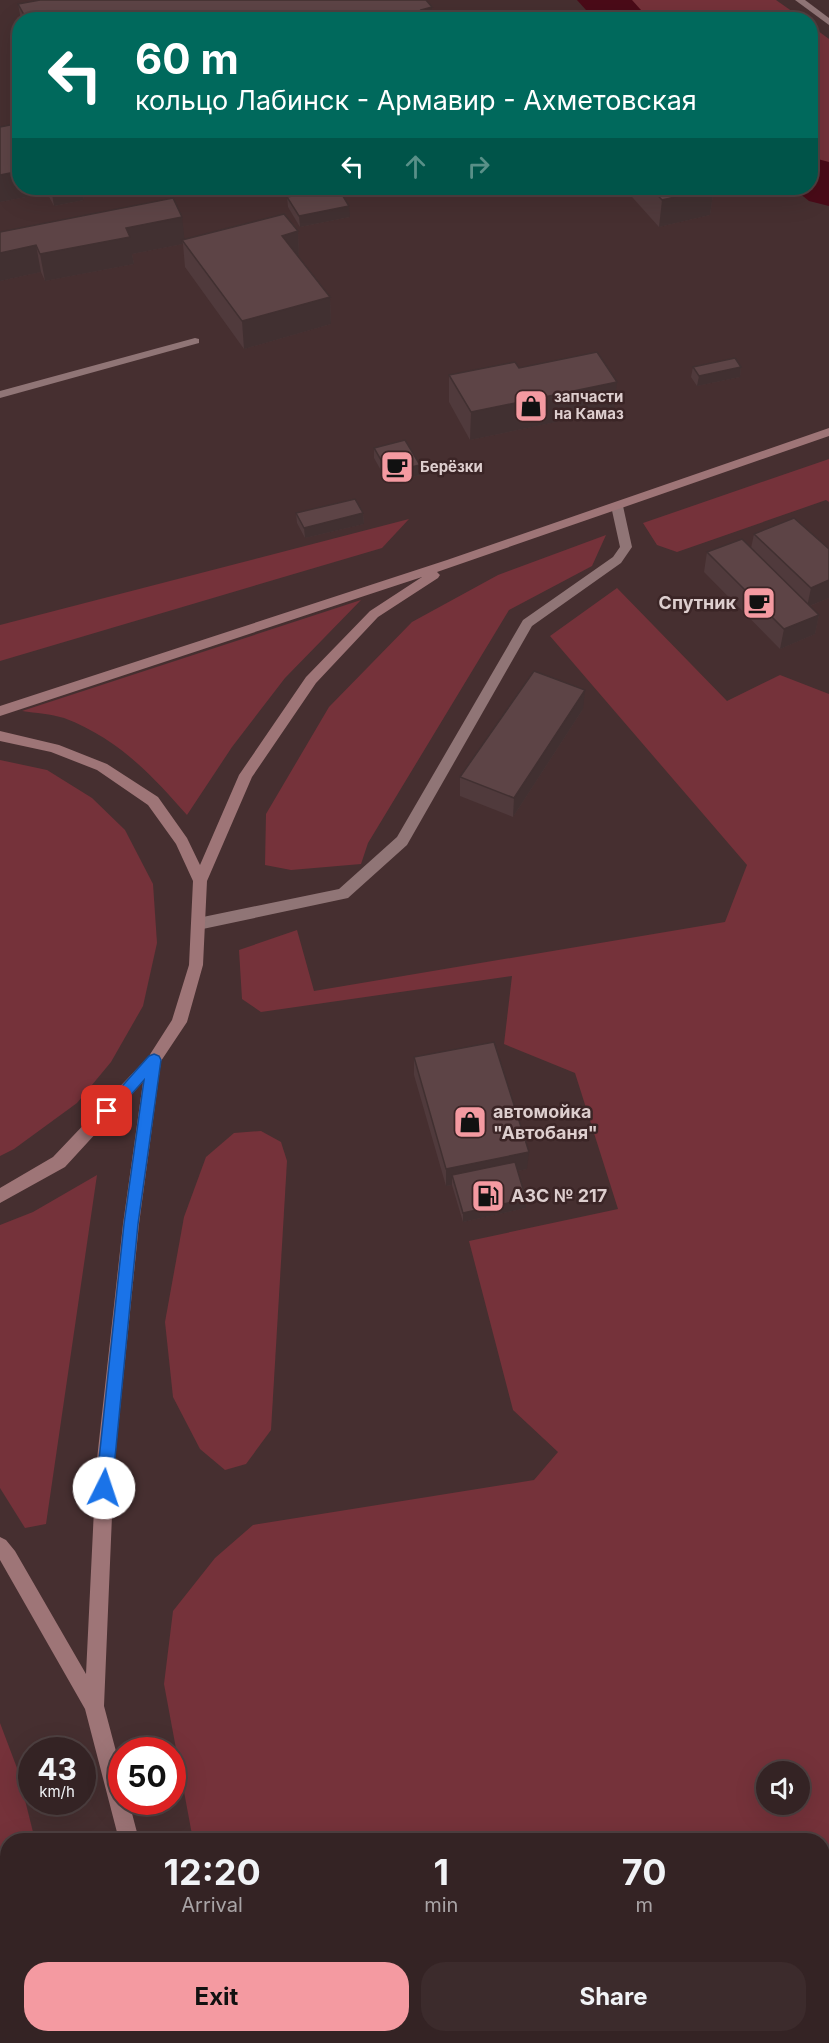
<!DOCTYPE html>
<html lang="en">
<head>
<meta charset="utf-8">
<style>
	:root { --surface:#342324; --page:#3c2b2c; --text:#f1f3f6; --muted:#a9a4a6; --line:#4e4041; --accent:#f49aa1 }
	body { margin:0; font-family:Inter,sans-serif; background:var(--page); color:var(--text); height:100vh; display:flex; flex-direction:column; font-size:22px; white-space:nowrap }
	* { box-sizing:border-box; margin:0 }
	p { font-size:20px; color:var(--muted) }
	.icon { flex:none; width:33px; height:33px; fill:none; stroke:currentColor; stroke-width:2; stroke-linecap:round; stroke-linejoin:round }
	.map { position:relative; flex:1; overflow:hidden }
	.details { position:absolute; left:0px; top:1833px; width:830px; height:210px; display:flex; flex-direction:column; background:var(--surface); border-radius:24px 24px 0 0; box-shadow:0 6px 24px #0002,0 0 0 2px var(--line) }
	.details>* { flex:none }
	.top-card { position:absolute; left:12px; top:12px; width:806px; height:183px; border-radius:24px; box-shadow:0 6px 24px #0002,0 0 0 2px var(--line); background:#00695c; color:#fff; overflow:hidden }
	.tools { position:absolute; left:756px; top:1761px; display:grid; gap:12px }
	.tools a { display:grid; place-items:center; width:54px; height:54px; border-radius:50%; background:var(--surface); box-shadow:0 6px 24px #0002,0 0 0 2px var(--line); font-size:30px }
	.speed { position:absolute; left:18px; top:1737px; display:flex; gap:12px; font-size:30px; font-weight:700; text-align:center }
	.speed>* { display:grid; place-content:center; width:78px; height:78px; border-radius:50%; background:var(--surface); box-shadow:0 6px 24px #0002,0 0 0 2px var(--line); line-height:1 }
	.speed small { font-size:15px; font-weight:400 }
	.speed .limit { border:9px solid #d22; background:#fff; color:#111 }
	.pin { position:absolute; display:grid; place-items:center; width:51px; height:51px; color:#fff; margin:-26px; border-radius:12px; box-shadow:0 3px 9px #0006 }
	.me { position:absolute; width:66px; margin:-33px; rotate:4deg; stroke-linejoin:round; filter:drop-shadow(0 0 4px #0008) }
	.turn { display:flex; align-items:center; gap:21px; height:126px; padding:0 24px; font-size:27px }
	.turn .icon { width:78px; height:78px; stroke-width:2.5 }
	.turn b { display:block; font-size:42px; line-height:51px }
	.lanes { display:flex; align-items:center; height:57px; padding:0 24px; background:#0003; justify-content:center; gap:30px; direction:ltr }
	.lanes .off { opacity:.35 }
	.eta { display:flex; justify-content:space-evenly; align-items:center; height:102px; text-align:center }
	.eta b { font-size:36px; font-weight:700; line-height:42px }
	.cta { display:flex; gap:12px; margin-top:auto; padding:12px 24px }
	.cta a { flex:1; height:69px; border-radius:24px; background:var(--accent); color:#111; font-size:24px; font-weight:700; line-height:69px; text-align:center }
	.cta a+a { background:var(--page); color:var(--text) }
	.map>svg:first-child { display:block }
</style>
</head>
<body>
<div class="map">
<svg width="829" height="2043" viewBox="0 0 829 2043">
	<rect width="100%" height="100%" fill="#462f30"/>
	<g fill="#75323a" fill-rule="evenodd">
		<path d="M 627,0 L 776,0 L 803,19 L 649,19 Z"/>
		<path d="M 810,25 L 829,39 L 829,177 L 810,161 Z"/>
		<path d="M 829,459 L 829,502 L 826,500 L 677,552 L 657,545 L 643,523 Z"/>
		<path d="M 409,519 L 382,548 L 0,661 L 0,625 Z"/>
		<path d="M 606,535 L 592,566 L 509,610 L 368,843 L 361,864 L 291,870 L 265,865 L 266,814 L 329,707 L 412,622 L 498,575 Z"/>
		<path d="M 617,588 L 727,701 L 780,675 L 829,694 L 829,2043 L 238,2043 L 236,2036 L 822,2036 L 822,1840 L 193,1840 L 164,1684 L 173,1611 L 215,1558 L 253,1525 L 534,1480 L 558,1452 L 513,1410 L 469,1241 L 618,1209 L 575,1073 L 504,1044 L 512,976 L 261,1012 L 242,999 L 239,950 L 297,930 L 314,991 L 725,922 L 747,865 L 550,636 ZM 766,1772 L 800,1772 L 800,1804 L 766,1804 Z"/>
		<path d="M 361,600 L 285,678 L 232,747 L 187,815 C 151,774 117,738 64,718 C 51,714 36,713 22,711 Z"/>
		<path d="M 0,760 L 47,770 L 92,798 L 125,830 L 153,884 L 157,943 L 143,1006 L 111,1062 L 77,1103 L 14,1149 L 0,1156 Z"/>
		<path d="M 261,1131 L 281,1142 L 287,1161 L 271,1430 L 246,1464 L 225,1470 L 200,1449 L 173,1397 L 165,1322 L 184,1217 L 206,1157 L 234,1133 Z"/>
		<path d="M 97,1175 L 46,1524 L 25,1528 L 0,1488 L 0,1225 L 33,1212 Z"/>
		<path d="M 0,1723 L 17,1768 L 35,1840 L 8,1840 L 8,2036 L 65,2036 L 65,2043 L 0,2043 Z"/>
	</g>
	<g fill="none" stroke-linecap="round" stroke-linejoin="round">
		<g fill="#4a0b18" fill-rule="evenodd">
			<path d="M 577,0 L 632,0 L 650,20 L 595,20 Z"/>
			<path d="M 810,157 L 829,162 L 829,206 L 809,201 L 793,188 L 810,188 Z"/>
		</g>
		<g fill="#907576" fill-rule="evenodd">
			<path d="M 195,338 L 199,339 L 199,343 L 0,398 L 0,391 Z"/>
			<path d="M 617,502 L 623,506 L 632,547 L 621,563 L 532,626 L 407,845 L 348,898 L 198,930 L 193,928 L 191,924 L 193,920 L 198,918 L 339,889 L 397,837 L 523,620 L 613,557 L 620,547 L 611,506 Z"/>
		</g>
		<path fill="#907576" fill-rule="evenodd" d="M 795,0 L 805,0 L 829,18 L 829,25 Z"/>
		<g fill="#9e7577" fill-rule="evenodd">
			<path d="M 829,428 L 829,436 L 437,572 L 440,575 L 438,578 L 378,617 L 316,683 L 252,777 L 207,881 L 203,965 L 187,1022 L 161,1061 L 139,1224 L 114,1468 L 104,1706 L 122,1774 L 122,1802 L 129,1802 L 139,1840 L 119,1840 L 85,1709 L 0,1560 L 0,1537 L 6,1540 L 15,1551 L 86,1674 L 96,1468 L 123,1224 L 143,1082 L 65,1167 L 0,1203 L 0,1188 L 53,1157 L 149,1056 L 172,1020 L 189,965 L 193,881 L 176,844 L 148,805 L 97,770 L 51,752 L 0,741 L 0,731 L 59,745 L 107,764 L 158,797 L 187,838 L 200,865 L 239,775 L 306,677 L 370,611 L 422,577 L 0,716 L 0,706 L 447,560 Z"/>
			<path d="M 170,2036 L 190,2036 L 193,2043 L 171,2043 Z"/>
		</g>
	</g>
	<g fill="#503a3c">
		<path d="M 18,4 L 432,7 L 432,20 L 21,20 Z"/>
		<path d="M 0,127 L 20,188 L 82,188 L 84,200 L 54,206 L 47,193 L 0,202 Z"/>
		<path d="M 624,188 L 714,188 L 710,215 L 659,227 Z"/>
		<path d="M 287,197 L 350,217 L 300,227 L 288,207 Z"/>
		<path d="M 298,231 L 299,258 L 330,297 L 331,324 L 244,349 L 185,267 L 183,244 L 132,254 L 134,264 L 45,281 L 41,272 L 0,281 L 0,232 L 185,240 Z"/>
		<path d="M 693,367 L 741,367 L 740,377 L 697,386 L 691,377 Z"/>
		<path d="M 519,368 L 614,410 L 470,440 L 449,402 L 449,375 Z"/>
		<path d="M 374,448 L 420,465 L 420,475 L 388,483 L 374,458 Z"/>
		<path d="M 296,513 L 363,513 L 364,524 L 305,538 L 297,523 Z"/>
		<path d="M 754,534 L 829,549 L 829,598 L 810,606 L 819,615 L 815,634 L 780,649 L 704,572 L 707,552 L 751,548 Z"/>
		<path d="M 583,709 L 513,817 L 460,796 L 460,777 Z"/>
		<path d="M 414,1057 L 527,1169 L 518,1171 L 526,1208 L 463,1222 L 452,1185 L 446,1186 L 414,1075 Z"/>
	</g>
	<g fill="#413031">
		<path d="M 432,7 L 432,20 L 421,20 L 421,10 Z"/>
		<path d="M 20,171 L 20,188 L 46,188 L 47,193 L 0,202 L 0,175 Z"/>
		<path d="M 51,188 L 82,188 L 84,200 L 54,206 Z"/>
		<path d="M 714,188 L 710,215 L 659,227 L 662,200 Z"/>
		<path d="M 349,206 L 350,217 L 300,227 L 299,216 Z"/>
		<path d="M 182,217 L 185,244 L 182,240 L 183,244 L 132,254 L 134,264 L 45,281 L 40,254 L 126,228 Z"/>
		<path d="M 298,231 L 299,258 L 282,236 Z"/>
		<path d="M 36,245 L 41,272 L 0,281 L 0,253 Z"/>
		<path d="M 330,297 L 331,324 L 244,349 L 242,321 Z"/>
		<path d="M 741,367 L 740,377 L 697,386 L 699,376 Z"/>
		<path d="M 617,382 L 614,410 L 470,440 L 471,412 Z"/>
		<path d="M 420,465 L 420,475 L 388,483 L 388,472 Z"/>
		<path d="M 363,513 L 364,524 L 305,538 L 304,528 Z"/>
		<path d="M 829,580 L 829,598 L 807,607 L 811,588 Z"/>
		<path d="M 819,615 L 815,634 L 780,649 L 784,629 Z"/>
		<path d="M 585,690 L 583,709 L 513,817 L 514,798 Z"/>
		<path d="M 529,1152 L 527,1169 L 454,1184 L 452,1175 L 452,1185 L 446,1186 L 446,1169 Z"/>
		<path d="M 526,1199 L 526,1208 L 463,1222 L 463,1213 Z"/>
	</g>
	<g fill="#5d4446" stroke="#413031" stroke-width="1.5">
		<path d="M 40,0 L 426,0 L 432,7 L 421,10 L 429,20 L 27,20 L 18,4 Z"/>
		<path d="M 20,123 L 20,171 L 0,175 L 0,127 Z"/>
		<path d="M 335,188 L 338,188 L 349,206 L 299,216 L 287,197 Z"/>
		<path d="M 651,188 L 714,188 L 662,200 Z"/>
		<path d="M 173,198 L 182,217 L 126,228 L 130,237 L 40,254 L 36,245 L 0,253 L 0,232 Z"/>
		<path d="M 284,214 L 298,231 L 282,236 L 330,297 L 242,321 L 182,240 Z"/>
		<path d="M 597,352 L 617,382 L 471,412 L 449,375 L 515,362 L 519,368 Z"/>
		<path d="M 735,358 L 741,367 L 699,376 L 693,367 Z"/>
		<path d="M 405,440 L 420,465 L 388,472 L 374,448 Z"/>
		<path d="M 355,499 L 363,513 L 304,528 L 296,513 Z"/>
		<path d="M 794,518 L 829,549 L 829,580 L 811,588 L 754,534 Z"/>
		<path d="M 742,539 L 819,615 L 784,629 L 707,552 Z"/>
		<path d="M 534,671 L 585,690 L 514,798 L 460,777 Z"/>
		<path d="M 494,1042 L 529,1152 L 446,1169 L 414,1057 Z"/>
		<path d="M 515,1162 L 526,1199 L 463,1213 L 452,1175 Z"/>
	</g>
	<path fill="#1a73e8" stroke="#114b97" stroke-width="1.5" d="M 154,1054 L 159,1056 L 161,1060 L 138,1224 L 112,1488 L 110,1494 L 104,1496 L 98,1494 L 96,1488 L 124,1224 L 144,1080 L 112,1116 L 102,1116 L 100,1111 L 149,1056 Z"/>
	<defs>
		<g id="shop-square" transform="scale(1.725)"><rect x="-9" y="-9" width="18" height="18" rx="4" fill="#f49aa1" stroke="#3b2526"/><path d="M-5-2.5h2.3a2.7 3.5 0 0 1 5.4 0H5L5.5 6h-11ZM-1.5-2.5h3a1.5 2.3 0 0 0-3 0Z" fill="#111"/></g>
		<g id="cafe-square" transform="scale(1.725)"><rect x="-9" y="-9" width="18" height="18" rx="4" fill="#f49aa1" stroke="#3b2526"/><path d="M-5.5-4.5H6V0H3Q3 3.5 0 3.5H-2.5Q-5.5 3.5-5.5 0ZM3-3.2v2h1.7v-2ZM-6 4.5H4V6H-6Z" fill="#111"/></g>
		<g id="fuel-square" transform="scale(1.725)"><rect x="-9" y="-9" width="18" height="18" rx="4" fill="#f49aa1" stroke="#3b2526"/><path d="M-5.5-6h7V0h2V4h1.3V-2.5L3-4.5l.8-.8L6-3V5H2.5V1h-1V6h-7ZM-4.2-4.7v3.2H.2V-4.7Z" fill="#111"/></g>
	</defs>
	<g fill-rule="evenodd">
		<use href="#shop-square" x="531" y="406"/>
		<use href="#cafe-square" x="397" y="467"/>
		<use href="#cafe-square" x="759" y="603"/>
		<use href="#shop-square" x="470" y="1122"/>
		<use href="#fuel-square" x="488" y="1196"/>
	</g>
	<g text-anchor="middle" stroke-width="5" stroke-linejoin="round" paint-order="stroke">
		<g font-size="15" font-weight="bold" fill="#ddcece" stroke="#3b2526" text-anchor="start">
			<text x="554" y="402">запчасти<tspan x="554" dy="17">на Камаз</tspan></text>
			<text x="420" y="472">Берёзки</text>
		</g>
		<g font-size="18" font-weight="bold" fill="#ddcece" stroke="#3b2526" text-anchor="start">
			<text x="736" y="609" text-anchor="end">Спутник</text>
			<text x="493" y="1118">автомойка<tspan x="493" dy="21">"Автобаня"</tspan></text>
			<text x="511" y="1202">АЗС № 217</text>
		</g>
	</g>
</svg>
<div class="tools">
<a><svg class="icon" aria-label="sound" viewBox="0 0 24 24"><path d="M4 9h4l5-4v14l-5-4H4zM17 9q2 3 0 6"/></svg></a>
</div>
<div class="speed"><div>43<small>km/h</small></div><div class="limit">50</div></div>
<div class="pin" style="left:107px;top:1111px;background:#d93025"><svg class="icon" aria-label="arrive" viewBox="0 0 24 24"><path d="M6 21V4h12l-3 4 3 4H6"/></svg></div>
<svg class="me" style="left:104px;top:1488px" viewBox="-20 -20 40 40"><circle r="19" fill="#fff"/><path d="M0-13L10 11 0 6-10 11z" fill="#1a73e8"/></svg>
<div class="top-card">
<div class="turn"><svg class="icon" aria-label="left" viewBox="0 0 24 24"><path d="M17 20v-9H6M10 6l-5 5 5 5"/></svg><div><b>60 m</b>кольцо Лабинск - Армавир - Ахметовская</div></div>
<div class="lanes"><svg class="icon" aria-label="left" viewBox="0 0 24 24"><path d="M17 20v-9H6M10 6l-5 5 5 5"/></svg><svg class="icon off" aria-label="ahead" viewBox="0 0 24 24"><path d="M12 20V5M6 11l6-6 6 6"/></svg><svg class="icon off" aria-label="right" viewBox="0 0 24 24"><path d="M7 20v-9h11M14 6l5 5-5 5"/></svg></div>
</div>
<section class="details">
<div class="eta">
<div><b>12:20</b><p>Arrival</p></div>
<div><b>1</b><p>min</p></div>
<div><b>70</b><p>m</p></div>
</div>
<div class="cta"><a>Exit</a><a>Share</a></div>
</section>
</div>
</body>
</html>
